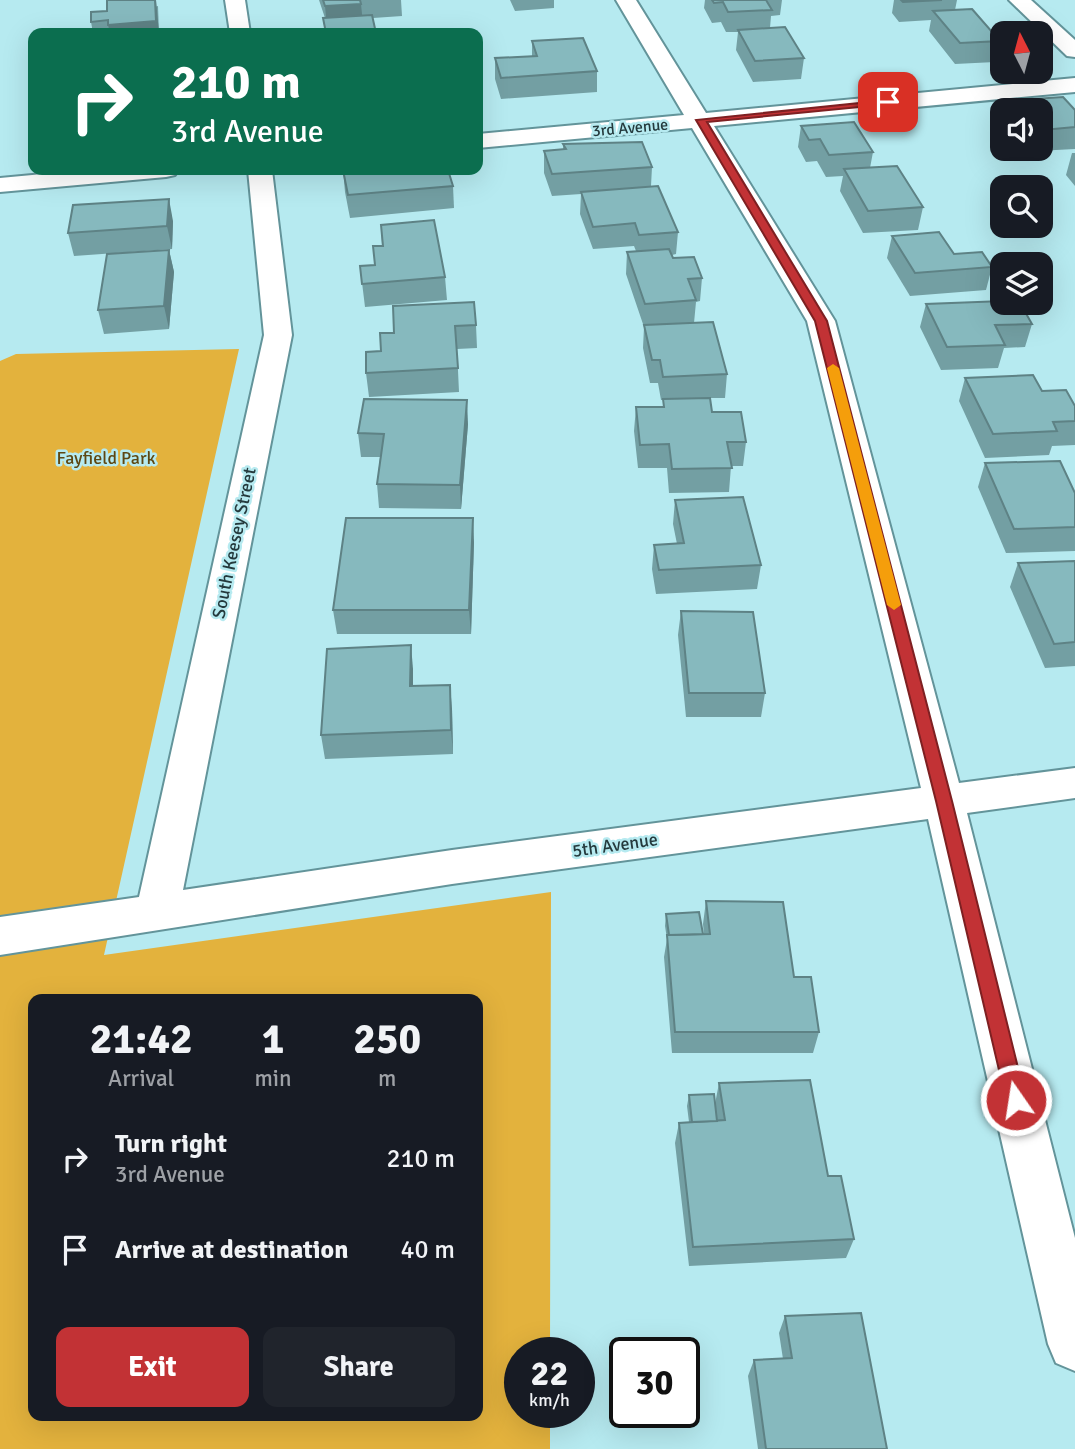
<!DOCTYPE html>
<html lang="en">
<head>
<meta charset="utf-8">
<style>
	:root { --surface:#171b24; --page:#20242c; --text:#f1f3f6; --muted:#9ea1a6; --accent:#c23235 }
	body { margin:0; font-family:Signika,sans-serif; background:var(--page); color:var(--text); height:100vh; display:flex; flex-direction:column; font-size:26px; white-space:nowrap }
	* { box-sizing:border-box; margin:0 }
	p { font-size:23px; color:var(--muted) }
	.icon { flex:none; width:38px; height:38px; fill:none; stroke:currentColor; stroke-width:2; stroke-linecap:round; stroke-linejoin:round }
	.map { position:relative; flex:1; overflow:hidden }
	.side { position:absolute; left:28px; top:994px; width:455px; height:427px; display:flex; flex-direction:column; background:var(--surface); border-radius:14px; box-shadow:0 7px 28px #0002 }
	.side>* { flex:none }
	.hud { position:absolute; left:28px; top:28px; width:455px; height:147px; border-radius:14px; box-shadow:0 7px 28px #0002; background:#0b6e4f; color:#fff; overflow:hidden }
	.needle { width:46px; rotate:354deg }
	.controls { position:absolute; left:990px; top:21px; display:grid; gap:14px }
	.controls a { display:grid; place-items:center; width:63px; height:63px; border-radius:14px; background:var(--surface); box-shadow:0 7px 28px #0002; font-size:35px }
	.speed { position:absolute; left:504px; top:1337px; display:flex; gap:14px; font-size:35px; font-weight:700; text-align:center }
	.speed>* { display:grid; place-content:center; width:91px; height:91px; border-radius:50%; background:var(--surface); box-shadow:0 7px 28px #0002; line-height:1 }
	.speed small { font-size:18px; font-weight:400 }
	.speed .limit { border:4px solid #111; border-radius:10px; background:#fff; color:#111 }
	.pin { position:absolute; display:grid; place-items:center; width:60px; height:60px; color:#fff; margin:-30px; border-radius:14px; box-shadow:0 4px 10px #0006 }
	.me { position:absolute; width:77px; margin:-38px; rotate:347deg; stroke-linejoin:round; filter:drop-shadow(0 0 5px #0008) }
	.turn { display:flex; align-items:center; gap:24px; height:147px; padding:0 28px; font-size:32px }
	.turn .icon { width:91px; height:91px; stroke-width:2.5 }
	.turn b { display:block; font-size:49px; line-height:60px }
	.eta { display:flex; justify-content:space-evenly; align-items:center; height:119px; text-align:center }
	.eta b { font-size:42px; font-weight:700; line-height:49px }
	.cta { display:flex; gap:14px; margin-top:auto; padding:14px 28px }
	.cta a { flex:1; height:80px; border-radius:14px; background:var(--accent); color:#fff; font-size:28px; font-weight:700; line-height:80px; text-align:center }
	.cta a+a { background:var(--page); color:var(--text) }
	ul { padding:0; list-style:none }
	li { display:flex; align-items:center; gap:21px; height:91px; padding:0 28px }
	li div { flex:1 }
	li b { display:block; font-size:26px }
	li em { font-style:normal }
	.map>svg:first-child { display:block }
</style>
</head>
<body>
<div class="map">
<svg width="1075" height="1449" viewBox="0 0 1075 1449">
	<rect width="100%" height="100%" fill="#b6eaf0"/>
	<path fill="#e3b23d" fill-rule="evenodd" d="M 239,349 L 104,955 L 551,892 L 550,1353 L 520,1353 L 520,1412 L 550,1412 L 550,1449 L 0,1449 L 0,361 L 16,354 ZM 33,999 L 478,999 L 478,1416 L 33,1416 Z"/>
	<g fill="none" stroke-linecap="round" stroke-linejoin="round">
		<g stroke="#63949a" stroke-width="4">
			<g id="minor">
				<path d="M 225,0 L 245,0 L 250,33 L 230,33 Z"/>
				<path d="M 616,0 L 636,0 L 706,113 L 1075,78 L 1075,92 L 714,126 L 835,321 L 959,783 L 1075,768 L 1075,798 L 967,813 L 1075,1238 L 1075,1371 L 1056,1363 L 1048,1344 L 928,819 L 452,884 L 0,955 L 0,917 L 139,897 L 264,335 L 248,170 L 272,170 L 292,335 L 183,890 L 452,850 L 921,788 L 807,321 L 692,128 L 478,148 L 478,134 L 684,115 Z"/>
				<path d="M 1009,0 L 1031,0 L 1075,40 L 1075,57 L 1067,56 Z"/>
				<path d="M 86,170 L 178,170 L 175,175 L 166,177 L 0,192 L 0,178 Z"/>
			</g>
		</g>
		<use href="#minor" fill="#fff" fill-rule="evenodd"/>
	</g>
	<g fill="#739fa3">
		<path d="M 319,0 L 401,0 L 402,16 L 373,18 L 376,33 L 325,33 L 323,18 L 325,18 Z"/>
		<path d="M 510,0 L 554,0 L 554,8 L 515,11 Z"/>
		<path d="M 705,0 L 782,0 L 780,15 L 771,16 L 770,28 L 804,58 L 801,79 L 753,82 L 736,50 L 738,32 L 726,32 L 721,22 L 712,23 L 704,8 Z"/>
		<path d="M 894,0 L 957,0 L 955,10 L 1000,41 L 995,62 L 955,64 L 929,31 L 931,20 L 899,22 L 892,13 Z"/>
		<path d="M 158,6 L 159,33 L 93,33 L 91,22 Z"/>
		<path d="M 532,41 L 597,71 L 597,92 L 501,99 L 495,79 L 495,58 L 532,56 Z"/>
		<path d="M 1018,100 L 1075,110 L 1075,149 L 1037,151 L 1035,149 L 1041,149 L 1041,110 L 1016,110 Z"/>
		<path d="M 801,126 L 873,152 L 870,168 L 923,207 L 918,230 L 863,233 L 840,191 L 843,176 L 826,177 L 817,161 L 806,162 L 798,147 Z"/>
		<path d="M 563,144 L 652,167 L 651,186 L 678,232 L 676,254 L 672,255 L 673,258 L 702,278 L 700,301 L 696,302 L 694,323 L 727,374 L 725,398 L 703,398 L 712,412 L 746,442 L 743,466 L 731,466 L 729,492 L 669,493 L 667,468 L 638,468 L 634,431 L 636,407 L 663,407 L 663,400 L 661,400 L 658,383 L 650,383 L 643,348 L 644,327 L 626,274 L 627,252 L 636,251 L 634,246 L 593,249 L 580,214 L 581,194 L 552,196 L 544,173 L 544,151 L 563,149 Z"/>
		<path d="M 1072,153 L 1075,153 L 1075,186 L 1066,175 Z"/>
		<path d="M 343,170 L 453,186 L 454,208 L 350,218 L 345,192 Z"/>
		<path d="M 173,221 L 172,249 L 74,256 L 68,233 Z"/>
		<path d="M 381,225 L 445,277 L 447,300 L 365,307 L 360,266 L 375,265 L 373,246 L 382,246 Z"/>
		<path d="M 892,236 L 992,267 L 986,290 L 910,296 L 887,258 Z"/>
		<path d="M 169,250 L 174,272 L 169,329 L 104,334 L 98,310 Z"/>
		<path d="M 926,304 L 1032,324 L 1025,347 L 1004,348 L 998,368 L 941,370 L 920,327 Z"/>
		<path d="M 393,306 L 476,325 L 477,348 L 457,349 L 459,392 L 369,397 L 366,373 L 394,333 Z"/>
		<path d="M 965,378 L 1042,391 L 1075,406 L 1075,445 L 1052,446 L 1049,455 L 985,458 L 959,401 Z"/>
		<path d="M 468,424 L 461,509 L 379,508 L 377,484 L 380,457 L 361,457 L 358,433 Z"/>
		<path d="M 985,463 L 1075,493 L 1075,551 L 1006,553 L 978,487 Z"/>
		<path d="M 675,500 L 761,565 L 757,589 L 656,594 L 652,569 L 654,545 L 677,544 L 673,524 Z"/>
		<path d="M 474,542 L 471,634 L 337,634 L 333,610 Z"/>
		<path d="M 1075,561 L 1075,666 L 1045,668 L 1010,587 L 1018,563 Z"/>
		<path d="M 681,611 L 765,693 L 761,717 L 686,717 L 678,635 Z"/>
		<path d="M 413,669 L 413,686 L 452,709 L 453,754 L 325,759 L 321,735 Z"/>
		<path d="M 706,901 L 794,977 L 819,1032 L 813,1053 L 672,1053 L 664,957 L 667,939 L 665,926 L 666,914 L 704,934 L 703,924 Z"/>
		<path d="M 719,1083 L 828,1176 L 854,1239 L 846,1258 L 689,1266 L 675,1143 L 679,1123 L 689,1122 L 687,1106 L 689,1095 L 715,1104 Z"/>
		<path d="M 785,1316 L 887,1449 L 758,1449 L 748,1376 L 754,1360 L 783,1359 L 779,1333 Z"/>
	</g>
	<g fill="#5e8285">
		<path d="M 107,0 L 156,0 L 159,33 L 110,33 L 108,25 Z"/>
		<path d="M 361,4 L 363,24 L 327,27 L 325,6 Z"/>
		<path d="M 169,199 L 173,221 L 172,249 L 167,226 Z"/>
		<path d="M 169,250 L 174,272 L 169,329 L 164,306 Z"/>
		<path d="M 467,400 L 468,424 L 461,509 L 460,485 Z"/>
		<path d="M 473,518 L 474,542 L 471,634 L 469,610 Z"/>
		<path d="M 411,645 L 413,669 L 413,710 L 410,686 Z"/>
		<path d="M 450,685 L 452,709 L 453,754 L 451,730 Z"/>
	</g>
	<g fill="#86b9be" stroke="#5e8285" stroke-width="2">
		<path d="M 107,0 L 155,0 L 156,21 L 108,25 L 108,20 L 91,22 L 91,12 L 107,11 Z"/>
		<path d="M 323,0 L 360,0 L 361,4 L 325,6 Z"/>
		<path d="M 712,0 L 766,0 L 772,10 L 728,12 L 723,2 L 714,3 Z"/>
		<path d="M 901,0 L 942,0 L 903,2 Z"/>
		<path d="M 972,9 L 1000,41 L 960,43 L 933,11 Z"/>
		<path d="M 372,15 L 376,33 L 326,33 L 323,18 Z"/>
		<path d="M 785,27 L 804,58 L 755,61 L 738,30 Z"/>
		<path d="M 583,38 L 597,71 L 501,78 L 495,58 L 537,56 L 532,41 Z"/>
		<path d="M 1063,97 L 1075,110 L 1075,127 L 1043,130 L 1041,127 L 1041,110 L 1027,110 L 1018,100 Z"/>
		<path d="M 854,122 L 873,152 L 829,155 L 820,139 L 809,140 L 801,126 Z"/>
		<path d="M 642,142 L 652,167 L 552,174 L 544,151 L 566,149 L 563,144 Z"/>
		<path d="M 897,166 L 923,207 L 868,211 L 844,169 Z"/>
		<path d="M 343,170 L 448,170 L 453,186 L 348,195 Z"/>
		<path d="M 658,186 L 678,232 L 639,235 L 635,223 L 593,227 L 581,192 Z"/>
		<path d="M 169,199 L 167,226 L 68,233 L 73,205 Z"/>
		<path d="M 434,220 L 445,277 L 362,284 L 360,266 L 375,265 L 373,246 L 383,246 L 381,225 Z"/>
		<path d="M 939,232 L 954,254 L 982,252 L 992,267 L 915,273 L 892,236 Z"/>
		<path d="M 669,249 L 673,258 L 694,257 L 702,278 L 688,279 L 696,300 L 645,304 L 627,252 Z"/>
		<path d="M 169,250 L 164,306 L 98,310 L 107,254 Z"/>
		<path d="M 1003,301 L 1003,303 L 1020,303 L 1032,324 L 995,325 L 1005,345 L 947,347 L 926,304 Z"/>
		<path d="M 474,302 L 476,325 L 455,326 L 458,368 L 366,373 L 366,352 L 381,351 L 380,333 L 394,333 L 393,306 Z"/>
		<path d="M 713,322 L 727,374 L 663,377 L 660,360 L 652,360 L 644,325 Z"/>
		<path d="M 1033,375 L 1042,391 L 1066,390 L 1075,406 L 1075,421 L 1053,422 L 1057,431 L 993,434 L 965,378 Z"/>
		<path d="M 710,398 L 712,412 L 741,412 L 746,442 L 727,442 L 732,468 L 672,469 L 669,444 L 640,445 L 636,407 L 664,407 L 663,399 Z"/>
		<path d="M 364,399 L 467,400 L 460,485 L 377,484 L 384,434 L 358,433 Z"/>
		<path d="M 1060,461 L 1075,493 L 1075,527 L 1014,529 L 985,463 Z"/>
		<path d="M 743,497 L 761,565 L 659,570 L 654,545 L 684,543 L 675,500 Z"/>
		<path d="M 346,518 L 473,518 L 469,610 L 333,610 Z"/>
		<path d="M 1075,561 L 1075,642 L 1054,644 L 1018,563 Z"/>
		<path d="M 681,611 L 753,612 L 765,693 L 689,693 Z"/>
		<path d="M 411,645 L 410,686 L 450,685 L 451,730 L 321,735 L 327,649 Z"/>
		<path d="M 706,901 L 783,902 L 794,977 L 811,977 L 819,1032 L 675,1032 L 667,935 L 710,934 Z"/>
		<path d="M 699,912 L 703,934 L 669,935 L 666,914 Z"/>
		<path d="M 810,1080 L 828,1176 L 841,1176 L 854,1239 L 693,1247 L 679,1123 L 725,1120 L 719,1083 Z"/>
		<path d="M 714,1094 L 717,1121 L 692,1122 L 689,1095 Z"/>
		<path d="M 861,1313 L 887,1449 L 766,1449 L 754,1360 L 792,1358 L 785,1316 Z"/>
	</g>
	<path fill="#c23235" stroke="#7e2022" stroke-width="2" d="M 888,100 L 891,104 L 707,122 L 827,321 L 952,801 L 1026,1100 L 1023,1106 L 1016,1109 L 1009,1106 L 1006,1100 L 936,801 L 815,321 L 696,120 Z"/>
	<path fill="#f59e0b" d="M 833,364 L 839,368 L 901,605 L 894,610 L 887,605 L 827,368 Z"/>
	<g text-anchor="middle" stroke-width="5" stroke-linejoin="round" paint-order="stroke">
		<g font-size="16" fill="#253a3d" stroke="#b6eaf0">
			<text transform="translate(630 127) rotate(-5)" y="6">3rd Avenue</text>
		</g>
		<g font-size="18" fill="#5d4712" stroke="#b6eaf0">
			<text x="106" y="464">Fayfield Park</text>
		</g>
		<g font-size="18" fill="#253a3d" stroke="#b6eaf0">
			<text transform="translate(234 543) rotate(-78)" y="6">South Keesey Street</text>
			<text transform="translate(615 845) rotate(-8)" y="6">5th Avenue</text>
		</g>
	</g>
</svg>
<div class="controls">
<a><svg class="needle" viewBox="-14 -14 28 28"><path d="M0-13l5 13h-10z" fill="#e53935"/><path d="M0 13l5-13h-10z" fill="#9ea1a6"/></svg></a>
<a><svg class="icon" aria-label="sound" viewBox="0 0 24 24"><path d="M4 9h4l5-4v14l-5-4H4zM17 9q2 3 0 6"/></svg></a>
<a><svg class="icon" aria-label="search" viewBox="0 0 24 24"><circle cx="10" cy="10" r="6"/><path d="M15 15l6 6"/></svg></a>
<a><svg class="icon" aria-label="layers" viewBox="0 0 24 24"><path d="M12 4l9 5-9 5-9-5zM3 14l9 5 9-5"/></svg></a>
</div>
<div class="speed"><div>22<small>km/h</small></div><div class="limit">30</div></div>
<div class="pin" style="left:888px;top:102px;background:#d93025"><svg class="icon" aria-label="arrive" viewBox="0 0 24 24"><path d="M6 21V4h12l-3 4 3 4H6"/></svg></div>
<svg class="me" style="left:1016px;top:1100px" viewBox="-20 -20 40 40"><circle r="17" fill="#c23235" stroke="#fff" stroke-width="3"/><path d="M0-11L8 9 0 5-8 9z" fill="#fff"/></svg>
<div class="hud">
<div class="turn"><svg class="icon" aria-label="right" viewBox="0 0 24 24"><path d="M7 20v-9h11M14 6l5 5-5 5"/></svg><div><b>210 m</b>3rd Avenue</div></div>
</div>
<section class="side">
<div class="eta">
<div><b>21:42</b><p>Arrival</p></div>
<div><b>1</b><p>min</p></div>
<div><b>250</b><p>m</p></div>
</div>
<ul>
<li><svg class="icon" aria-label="right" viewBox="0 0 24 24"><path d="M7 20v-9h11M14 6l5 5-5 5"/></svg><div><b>Turn right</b><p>3rd Avenue</p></div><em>210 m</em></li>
<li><svg class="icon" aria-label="arrive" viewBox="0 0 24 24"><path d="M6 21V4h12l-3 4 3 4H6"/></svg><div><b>Arrive at destination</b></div><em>40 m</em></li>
</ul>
<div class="cta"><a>Exit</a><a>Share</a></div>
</section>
</div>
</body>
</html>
